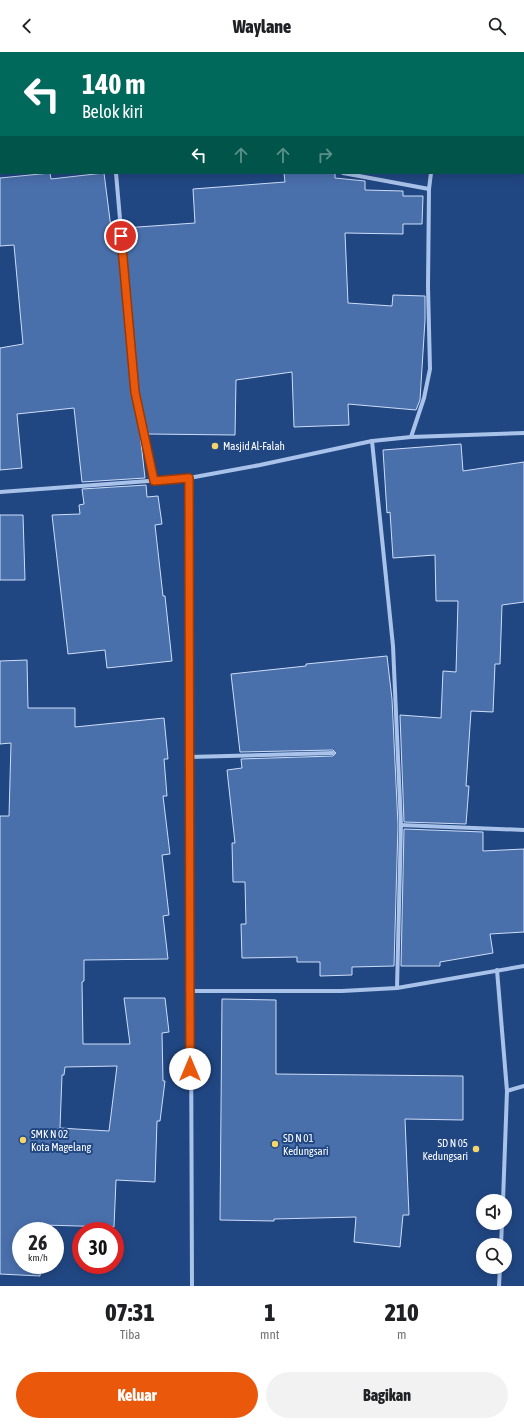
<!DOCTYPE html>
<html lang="id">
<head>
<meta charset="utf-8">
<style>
	:root { --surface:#fff; --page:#f2f2f2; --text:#202124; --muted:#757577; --accent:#ea580c }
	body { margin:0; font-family:"Asap Condensed",sans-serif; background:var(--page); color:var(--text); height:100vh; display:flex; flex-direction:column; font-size:15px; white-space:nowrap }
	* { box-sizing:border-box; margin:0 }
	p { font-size:13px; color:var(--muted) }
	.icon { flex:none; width:22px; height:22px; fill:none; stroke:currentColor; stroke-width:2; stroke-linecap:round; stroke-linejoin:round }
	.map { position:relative; height:1234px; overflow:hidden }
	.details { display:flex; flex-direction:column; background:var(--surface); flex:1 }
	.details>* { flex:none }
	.banner { position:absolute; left:0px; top:0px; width:524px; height:122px; box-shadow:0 2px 10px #0003; background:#00695c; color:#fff; overflow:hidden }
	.buttons { position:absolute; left:476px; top:1142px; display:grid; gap:8px }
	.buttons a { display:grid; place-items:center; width:36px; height:36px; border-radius:50%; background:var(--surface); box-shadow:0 2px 10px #0003; font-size:20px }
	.speed { position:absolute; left:12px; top:1170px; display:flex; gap:8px; font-size:20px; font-weight:700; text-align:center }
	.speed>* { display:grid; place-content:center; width:52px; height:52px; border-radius:50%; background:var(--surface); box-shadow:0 2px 10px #0003; line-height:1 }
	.speed small { font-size:10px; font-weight:400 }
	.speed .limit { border:6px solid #d22; background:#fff; color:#111 }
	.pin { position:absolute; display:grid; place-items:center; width:34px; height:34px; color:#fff; margin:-17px; border:2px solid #fff; border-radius:50%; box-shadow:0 1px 4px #0007 }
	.me { position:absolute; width:44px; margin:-22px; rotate:0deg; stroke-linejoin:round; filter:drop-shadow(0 0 3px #0008) }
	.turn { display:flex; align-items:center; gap:14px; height:84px; padding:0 16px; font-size:18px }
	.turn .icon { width:52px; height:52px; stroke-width:2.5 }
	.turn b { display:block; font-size:28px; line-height:34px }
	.lanes { display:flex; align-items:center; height:38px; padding:0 16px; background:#0003; justify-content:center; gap:20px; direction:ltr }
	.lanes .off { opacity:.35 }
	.eta { display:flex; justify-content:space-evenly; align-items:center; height:68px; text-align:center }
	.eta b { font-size:24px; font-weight:800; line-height:28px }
	.action { display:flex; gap:8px; margin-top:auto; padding:8px 16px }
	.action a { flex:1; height:46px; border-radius:24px; background:var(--accent); color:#fff; font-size:16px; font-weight:800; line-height:46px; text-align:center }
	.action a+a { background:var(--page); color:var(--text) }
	header { display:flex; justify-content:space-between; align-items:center; height:52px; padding:0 16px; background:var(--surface); font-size:18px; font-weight:800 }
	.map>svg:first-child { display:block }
</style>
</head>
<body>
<header><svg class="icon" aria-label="back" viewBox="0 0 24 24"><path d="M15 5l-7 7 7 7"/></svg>Waylane<svg class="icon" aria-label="search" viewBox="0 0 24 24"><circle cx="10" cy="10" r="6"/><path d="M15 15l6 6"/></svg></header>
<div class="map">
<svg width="524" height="1234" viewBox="0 0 524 1234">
	<rect width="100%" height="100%" fill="#214783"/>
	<g fill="#4a70ac" stroke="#cdddf7" fill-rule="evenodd">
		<path d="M 50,121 L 51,127 L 104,121 L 111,176 L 117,176 L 132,340 L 140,382 L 145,426 L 82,430 L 74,356 L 17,362 L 22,416 L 0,418 L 0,296 L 23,292 L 14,193 L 0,194 L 0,126 Z"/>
		<path d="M 284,121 L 335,121 L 335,126 L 365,129 L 365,138 L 403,139 L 403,144 L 423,144 L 422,172 L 403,172 L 403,182 L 345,181 L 348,251 L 392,254 L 393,243 L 425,244 L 425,268 L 420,348 L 416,358 L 348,352 L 349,373 L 294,375 L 292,320 L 236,328 L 235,383 L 148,382 L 138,339 L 124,176 L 195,171 L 193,137 L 285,130 Z"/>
		<path d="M 461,392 L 463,419 L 524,410 L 524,550 L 502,553 L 500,612 L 495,612 L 493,660 L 471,659 L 466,734 L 469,734 L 466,772 L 404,770 L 400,663 L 441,666 L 443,619 L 456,620 L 458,549 L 436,549 L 435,503 L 393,506 L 390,460 L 387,461 L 383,398 Z"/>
		<path d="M 146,433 L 147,445 L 158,444 L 162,472 L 155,473 L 163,544 L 165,544 L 172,609 L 107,616 L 105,598 L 68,602 L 52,463 L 80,462 L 79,453 L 84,452 L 82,437 Z"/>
		<path d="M 0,463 L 23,463 L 25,528 L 0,528 Z"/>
		<path d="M 387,604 L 392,647 L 398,773 L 394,914 L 352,915 L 352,923 L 320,924 L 320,910 L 297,910 L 297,905 L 242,906 L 241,872 L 246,872 L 245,830 L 233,830 L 232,791 L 235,791 L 227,718 L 242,716 L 241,707 L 333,704 L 336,701 L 333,698 L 240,700 L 231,622 L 306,614 L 306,612 Z"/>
		<path d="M 27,608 L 28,656 L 75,656 L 75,675 L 164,666 L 168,707 L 164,707 L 167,744 L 163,744 L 170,802 L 162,803 L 169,863 L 163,864 L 168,907 L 84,908 L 84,929 L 82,930 L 83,992 L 130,992 L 124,946 L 165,946 L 169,980 L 162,981 L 163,1029 L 165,1029 L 160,1069 L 157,1069 L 155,1130 L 116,1128 L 114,1175 L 43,1173 L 42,1179 L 21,1179 L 21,1213 L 41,1213 L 40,1224 L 0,1222 L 0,764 L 9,764 L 11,691 L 0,692 L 0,609 ZM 117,1014 L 109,1079 L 60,1076 L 62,1023 L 64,1023 L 65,1015 Z"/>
		<path d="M 404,777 L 483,780 L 483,799 L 524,797 L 524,880 L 490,882 L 493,901 L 440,910 L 440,914 L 401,914 Z"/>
		<path d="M 222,947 L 276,948 L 276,1022 L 463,1024 L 463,1068 L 405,1067 L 409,1163 L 403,1163 L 400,1195 L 354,1190 L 356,1165 L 274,1167 L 274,1169 L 220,1168 Z"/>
	</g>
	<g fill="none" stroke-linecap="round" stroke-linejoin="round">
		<g stroke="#a9c2e9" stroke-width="4">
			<path d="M 58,0 L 59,1"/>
			<path d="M 441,1 L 441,0"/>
			<path d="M 0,107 L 1,107"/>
			<path d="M 116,121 L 135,340 L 154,429"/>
			<path d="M 343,121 L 429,137"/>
			<path d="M 411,385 L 424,346 L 430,317 L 428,235 L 429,137 L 431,121"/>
			<path d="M 189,426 L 192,1234"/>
			<path d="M 0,440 L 189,426 L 260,413 L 372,389 L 411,385 L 524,381"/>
			<path d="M 189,705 L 333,701"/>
			<path d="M 401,773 L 524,778"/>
			<path d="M 497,918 L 507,1039 L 503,1149"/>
			<path d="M 397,936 L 524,914"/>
			<path d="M 189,939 L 342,939 L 397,936 L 401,773 L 393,594 L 372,389"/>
			<path d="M 507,1039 L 524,1034"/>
			<path d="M 501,1193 L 502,1171"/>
			<path d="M 499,1234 L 500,1215"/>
		</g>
	</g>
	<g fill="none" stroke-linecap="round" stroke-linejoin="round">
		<g stroke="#983908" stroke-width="10">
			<path id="route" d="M 121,184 L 135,340 L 154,429 L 189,426 L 190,1017"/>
		</g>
		<use href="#route" stroke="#ea580c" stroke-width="7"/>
	</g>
	<g fill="#f5d46a" stroke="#214783" stroke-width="1.5">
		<circle cx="215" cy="394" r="4"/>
		<circle cx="23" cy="1088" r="4"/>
		<circle cx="275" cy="1092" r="4"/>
		<circle cx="476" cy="1097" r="4"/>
	</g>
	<g text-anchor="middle" stroke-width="4" stroke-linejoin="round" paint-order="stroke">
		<g font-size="11" fill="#fff" stroke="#214783" text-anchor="start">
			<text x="223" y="398">Masjid Al-Falah</text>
			<text x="31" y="1086">SMK N 02<tspan x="31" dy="13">Kota Magelang</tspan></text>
			<text x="283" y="1090">SD N 01<tspan x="283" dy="13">Kedungsari</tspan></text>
			<text x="468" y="1095" text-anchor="end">SD N 05<tspan x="468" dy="13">Kedungsari</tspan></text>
		</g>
	</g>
</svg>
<div class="buttons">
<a><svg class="icon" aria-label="sound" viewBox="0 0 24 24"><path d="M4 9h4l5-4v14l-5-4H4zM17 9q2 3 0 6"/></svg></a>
<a><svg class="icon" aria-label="search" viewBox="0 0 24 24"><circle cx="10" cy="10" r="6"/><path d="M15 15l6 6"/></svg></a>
</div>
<div class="speed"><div>26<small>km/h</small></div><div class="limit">30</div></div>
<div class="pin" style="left:121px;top:184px;background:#d93025"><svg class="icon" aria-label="arrive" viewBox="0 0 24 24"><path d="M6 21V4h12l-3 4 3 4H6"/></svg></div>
<svg class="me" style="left:190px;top:1017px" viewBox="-20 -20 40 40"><circle r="19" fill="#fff"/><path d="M0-13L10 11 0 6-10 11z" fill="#ea580c"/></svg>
<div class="banner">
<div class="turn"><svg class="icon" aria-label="left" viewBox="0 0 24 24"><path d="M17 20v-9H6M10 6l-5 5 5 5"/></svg><div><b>140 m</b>Belok kiri</div></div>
<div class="lanes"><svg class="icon" aria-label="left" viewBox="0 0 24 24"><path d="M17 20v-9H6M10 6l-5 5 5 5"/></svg><svg class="icon off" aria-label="ahead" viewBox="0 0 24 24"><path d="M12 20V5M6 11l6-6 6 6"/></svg><svg class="icon off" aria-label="ahead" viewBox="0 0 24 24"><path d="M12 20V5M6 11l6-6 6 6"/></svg><svg class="icon off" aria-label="right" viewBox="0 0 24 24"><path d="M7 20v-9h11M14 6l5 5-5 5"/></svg></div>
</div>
</div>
<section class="details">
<div class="eta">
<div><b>07:31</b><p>Tiba</p></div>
<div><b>1</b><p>mnt</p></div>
<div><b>210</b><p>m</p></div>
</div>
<div class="action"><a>Keluar</a><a>Bagikan</a></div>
</section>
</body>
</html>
